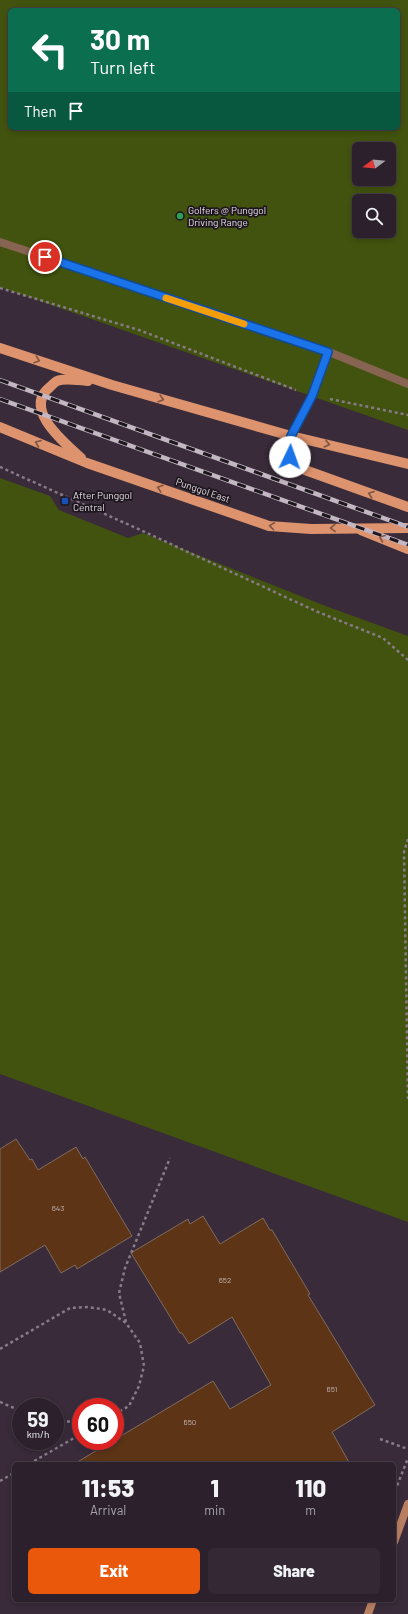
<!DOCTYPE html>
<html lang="en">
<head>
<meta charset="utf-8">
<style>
	:root { --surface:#2b202c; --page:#332834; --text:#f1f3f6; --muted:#a6a3a9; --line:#473e48; --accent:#ea580c }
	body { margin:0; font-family:Barlow,sans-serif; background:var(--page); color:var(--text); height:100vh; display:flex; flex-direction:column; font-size:15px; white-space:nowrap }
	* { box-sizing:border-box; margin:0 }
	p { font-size:13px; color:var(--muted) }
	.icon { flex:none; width:22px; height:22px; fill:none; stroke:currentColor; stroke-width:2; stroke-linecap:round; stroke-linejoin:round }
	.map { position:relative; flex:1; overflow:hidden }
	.drawer { position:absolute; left:12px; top:1462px; width:384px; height:140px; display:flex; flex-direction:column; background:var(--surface); border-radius:6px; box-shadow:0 2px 6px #0003,0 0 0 1px var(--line) }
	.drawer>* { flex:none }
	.banner { position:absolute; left:8px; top:8px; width:392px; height:122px; border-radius:6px; box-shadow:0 2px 6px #0003,0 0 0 1px var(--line); background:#0b6e4f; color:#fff; overflow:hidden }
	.needle { width:26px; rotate:254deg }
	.controls { position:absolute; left:352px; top:142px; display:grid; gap:8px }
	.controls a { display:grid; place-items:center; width:44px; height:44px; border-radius:6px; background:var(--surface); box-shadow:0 2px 6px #0003,0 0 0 1px var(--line); font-size:20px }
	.speed { position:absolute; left:12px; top:1398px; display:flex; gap:8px; font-size:20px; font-weight:700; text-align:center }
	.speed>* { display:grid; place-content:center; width:52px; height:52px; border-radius:50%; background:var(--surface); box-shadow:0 2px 6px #0003,0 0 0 1px var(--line); line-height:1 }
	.speed small { font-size:10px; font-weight:400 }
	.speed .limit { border:6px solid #d22; background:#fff; color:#111 }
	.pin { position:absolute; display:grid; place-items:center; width:34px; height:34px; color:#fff; margin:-17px; border:2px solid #fff; border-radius:50%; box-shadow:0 1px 4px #0007 }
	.me { position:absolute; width:44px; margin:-22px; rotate:3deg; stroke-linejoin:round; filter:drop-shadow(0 0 3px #0008) }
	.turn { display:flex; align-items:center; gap:14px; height:84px; padding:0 16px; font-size:18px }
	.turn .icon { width:52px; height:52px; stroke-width:2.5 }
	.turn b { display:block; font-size:28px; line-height:34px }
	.then { display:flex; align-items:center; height:38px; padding:0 16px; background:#0003; gap:8px; font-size:15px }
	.eta { display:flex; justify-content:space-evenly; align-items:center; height:68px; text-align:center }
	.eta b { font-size:24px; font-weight:800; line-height:28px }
	.cta { display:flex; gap:8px; margin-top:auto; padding:8px 16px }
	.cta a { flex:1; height:46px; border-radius:6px; background:var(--accent); color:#fff; font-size:16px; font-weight:800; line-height:46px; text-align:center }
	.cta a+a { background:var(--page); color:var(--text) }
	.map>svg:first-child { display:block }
</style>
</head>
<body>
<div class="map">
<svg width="408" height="1614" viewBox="0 0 408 1614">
	<rect width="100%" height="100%" fill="#392b3a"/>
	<g fill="#41530e" fill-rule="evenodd">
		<path d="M 0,0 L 408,0 L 408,430 L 0,287 ZM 10,10 L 398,10 L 398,128 L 10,128 ZM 359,149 L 389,149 L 389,179 L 359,179 ZM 359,201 L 389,201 L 389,231 L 359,231 Z"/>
		<path d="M 0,478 L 50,496 L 59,510 L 128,538 L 143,533 L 323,605 L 408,636 L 408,1222 L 0,1074 Z"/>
	</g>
	<g fill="#5d3516" stroke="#816c5f">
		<path d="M 16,1139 L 30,1160 L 32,1159 L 38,1170 L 76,1147 L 83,1159 L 85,1157 L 132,1236 L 77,1269 L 75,1265 L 61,1273 L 45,1245 L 0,1272 L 0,1149 Z"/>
		<path d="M 203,1216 L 220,1244 L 263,1218 L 270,1230 L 272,1230 L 310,1294 L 308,1295 L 375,1405 L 332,1432 L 350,1464 L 74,1464 L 213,1381 L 230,1409 L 271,1385 L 232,1317 L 189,1344 L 182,1333 L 180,1333 L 131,1253 L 188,1219 L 190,1224 Z"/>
	</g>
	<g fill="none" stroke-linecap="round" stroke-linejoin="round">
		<g stroke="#887b88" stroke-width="2.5" stroke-dasharray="3 3" stroke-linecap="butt">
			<path d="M 0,288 L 139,330 L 296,390"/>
			<path d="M 330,399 L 408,415"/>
			<path d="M 0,467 L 136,528 L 318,612 L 383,638 L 408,660"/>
			<path d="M 408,839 L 404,852 L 408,1099"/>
			<path d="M 126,1322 L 119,1293 L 125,1268 L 170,1158"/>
			<path d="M 0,1349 L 70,1308 L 88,1307 L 107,1310 L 126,1323 L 140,1343 L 144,1366 L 139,1386 L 129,1406 L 115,1414"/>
			<path d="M 0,1402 L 21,1411"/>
			<path d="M 55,1421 L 81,1422"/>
			<path d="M 380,1439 L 408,1449"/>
			<path d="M 29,1464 L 81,1434"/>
			<path d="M 0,1481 L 14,1473"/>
			<path d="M 395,1491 L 408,1458"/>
		</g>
		<g stroke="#876351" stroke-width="8">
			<path d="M 0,242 L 329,352 L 408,384"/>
			<path d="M 291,436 L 312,396 L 329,352"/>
		</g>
		<g stroke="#b87e61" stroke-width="8">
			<path d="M 394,1542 L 408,1504"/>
			<path d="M 368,1614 L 373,1600"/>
		</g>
		<g stroke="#dd936d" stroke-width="10">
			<path d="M 0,348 L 112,385 L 291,436 L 408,464"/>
			<path d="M 0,427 L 87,463 L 269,526 L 311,529 L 408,528"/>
			<path d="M 291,436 L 290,457 L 305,470 L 408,507"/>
			<path d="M 81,458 C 65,443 22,409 50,387 C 52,385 55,382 57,381 C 64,378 80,380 88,381"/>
			<path d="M 361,530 L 408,549"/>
		</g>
		<g stroke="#c2b7c2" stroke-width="4.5">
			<g id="rail">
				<path d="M 0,380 L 408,527"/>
				<path d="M 0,399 L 408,545"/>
			</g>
		</g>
		<use href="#rail" stroke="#1d161d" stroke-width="3" stroke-dasharray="9" stroke-linecap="butt"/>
	</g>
	<defs><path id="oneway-chevron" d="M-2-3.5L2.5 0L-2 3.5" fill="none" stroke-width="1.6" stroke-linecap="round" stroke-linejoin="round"/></defs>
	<g stroke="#7d5445">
		<use href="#oneway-chevron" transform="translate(37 360) rotate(18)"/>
		<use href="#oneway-chevron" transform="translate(161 399) rotate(16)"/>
		<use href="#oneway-chevron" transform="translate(38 443) rotate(-157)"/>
		<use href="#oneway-chevron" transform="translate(327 444) rotate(13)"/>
		<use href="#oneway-chevron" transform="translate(160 488) rotate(-161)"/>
		<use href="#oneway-chevron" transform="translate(371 494) rotate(-160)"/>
		<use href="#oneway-chevron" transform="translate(272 526) rotate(-172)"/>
		<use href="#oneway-chevron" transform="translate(333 528) rotate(178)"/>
		<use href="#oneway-chevron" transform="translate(382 538) rotate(-158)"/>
	</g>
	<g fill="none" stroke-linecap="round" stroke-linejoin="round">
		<g stroke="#114b97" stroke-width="10">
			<path id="route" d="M 45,257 L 328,352 L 312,396 L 291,436 L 290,457"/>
		</g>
		<use href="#route" stroke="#1a73e8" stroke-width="7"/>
		<path stroke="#f59e0b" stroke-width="7" d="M 166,298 L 244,324"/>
	</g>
	<circle fill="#2e9e5b" stroke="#1d161d" stroke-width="1.5" cx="180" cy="216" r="4"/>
	<rect fill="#1a4fb4" stroke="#1d161d" stroke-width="1.5" x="61" y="497" width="8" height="8" rx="2"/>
	<g text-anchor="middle" stroke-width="3.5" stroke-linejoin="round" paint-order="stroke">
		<g font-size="8" fill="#c2b0b0">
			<text x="58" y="1211">643</text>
			<text x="225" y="1283">652</text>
			<text x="332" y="1392">651</text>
			<text x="190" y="1425">650</text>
		</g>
		<g font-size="10" fill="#e3d9e3" stroke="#1d161d" text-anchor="start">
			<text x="188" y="214">Golfers @ Punggol<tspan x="188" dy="12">Driving Range</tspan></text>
			<text x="73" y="499">After Punggol<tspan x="73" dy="12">Central</tspan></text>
		</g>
		<g font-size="10" fill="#e3d9e3" stroke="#1d161d">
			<text transform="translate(203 490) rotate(19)" y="4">Punggol East</text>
		</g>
	</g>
</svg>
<div class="controls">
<a><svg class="needle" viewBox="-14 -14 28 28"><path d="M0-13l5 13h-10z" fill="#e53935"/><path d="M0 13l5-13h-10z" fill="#a6a3a9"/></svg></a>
<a><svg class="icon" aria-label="search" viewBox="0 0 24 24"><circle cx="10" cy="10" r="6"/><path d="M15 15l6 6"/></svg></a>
</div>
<div class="speed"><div>59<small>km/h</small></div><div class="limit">60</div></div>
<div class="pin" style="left:45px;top:257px;background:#d93025"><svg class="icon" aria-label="arrive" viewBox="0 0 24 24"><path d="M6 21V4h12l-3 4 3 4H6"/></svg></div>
<svg class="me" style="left:290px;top:457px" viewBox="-20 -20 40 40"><circle r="19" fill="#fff"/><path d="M0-13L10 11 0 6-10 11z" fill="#1a73e8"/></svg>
<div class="banner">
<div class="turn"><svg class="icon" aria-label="left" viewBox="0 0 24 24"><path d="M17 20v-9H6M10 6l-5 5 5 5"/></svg><div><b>30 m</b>Turn left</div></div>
<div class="then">Then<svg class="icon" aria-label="arrive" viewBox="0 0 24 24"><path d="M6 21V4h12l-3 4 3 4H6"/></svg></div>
</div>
<section class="drawer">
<div class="eta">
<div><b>11:53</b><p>Arrival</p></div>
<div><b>1</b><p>min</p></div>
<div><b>110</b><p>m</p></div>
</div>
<div class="cta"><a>Exit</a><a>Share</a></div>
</section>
</div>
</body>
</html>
